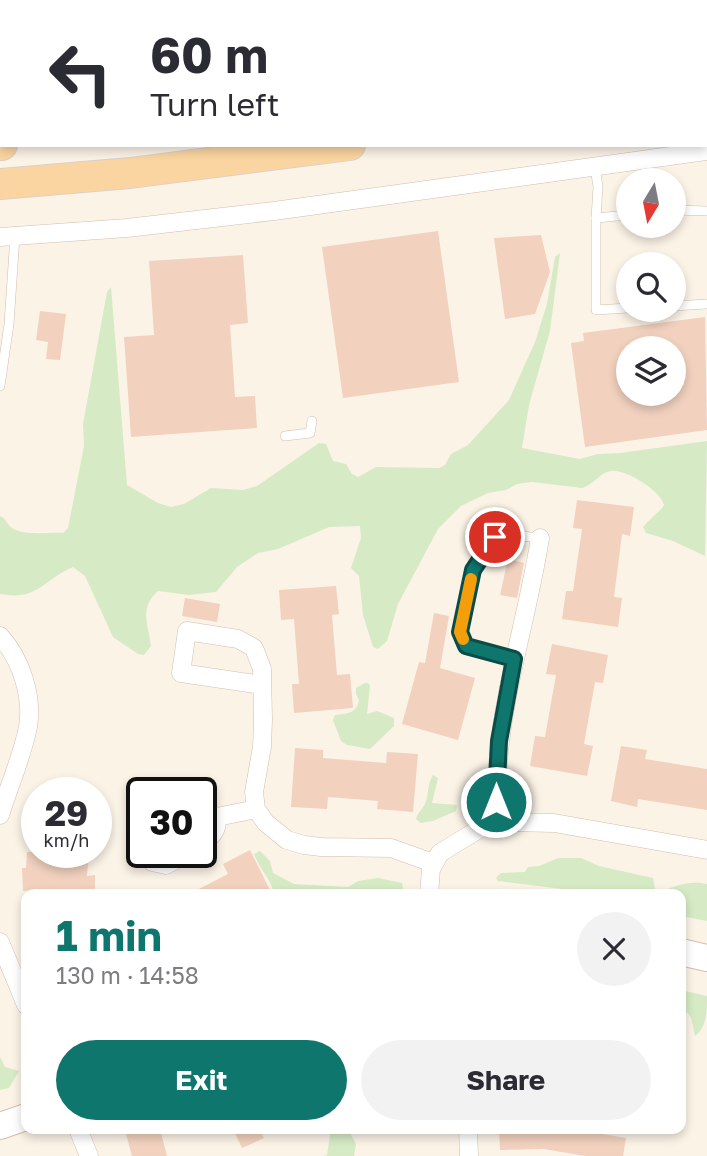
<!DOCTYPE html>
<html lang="en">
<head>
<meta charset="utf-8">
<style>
	:root { --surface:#fff; --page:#f2f2f3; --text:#2b2b33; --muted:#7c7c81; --accent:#0f766e }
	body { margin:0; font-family:"Golos Text",sans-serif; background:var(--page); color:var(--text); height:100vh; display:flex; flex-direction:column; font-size:26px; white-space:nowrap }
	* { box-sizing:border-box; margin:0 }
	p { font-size:23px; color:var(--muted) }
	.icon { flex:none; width:38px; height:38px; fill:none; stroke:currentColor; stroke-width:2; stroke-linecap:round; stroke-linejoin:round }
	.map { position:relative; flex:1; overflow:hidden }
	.panel { position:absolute; left:21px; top:889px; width:665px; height:245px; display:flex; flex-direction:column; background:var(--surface); border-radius:14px; box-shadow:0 4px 10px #0003 }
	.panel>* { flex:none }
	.top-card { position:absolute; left:0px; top:0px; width:707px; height:147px; box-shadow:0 4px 10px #0003; background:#fff; color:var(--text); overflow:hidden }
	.needle { width:46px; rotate:190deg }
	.controls { position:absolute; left:616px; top:168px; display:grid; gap:14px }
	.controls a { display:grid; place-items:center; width:70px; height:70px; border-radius:50%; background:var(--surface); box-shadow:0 4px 10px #0003; font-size:35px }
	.speed { position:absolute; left:21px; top:777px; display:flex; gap:14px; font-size:35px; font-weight:700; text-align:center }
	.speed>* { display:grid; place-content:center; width:91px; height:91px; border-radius:50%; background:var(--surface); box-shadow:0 4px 10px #0003; line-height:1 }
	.speed small { font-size:18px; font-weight:400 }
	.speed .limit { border:4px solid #111; border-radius:10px; background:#fff; color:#111 }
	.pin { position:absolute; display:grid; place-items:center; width:60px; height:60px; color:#fff; margin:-30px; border:4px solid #fff; border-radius:50%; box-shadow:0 2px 7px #0007 }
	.me { position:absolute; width:77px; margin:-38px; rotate:0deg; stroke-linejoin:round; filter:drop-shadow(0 0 5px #0008) }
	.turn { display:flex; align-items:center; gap:24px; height:147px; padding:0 35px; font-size:32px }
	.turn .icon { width:91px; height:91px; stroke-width:2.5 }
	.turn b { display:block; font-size:49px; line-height:60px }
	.round { display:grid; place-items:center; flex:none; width:74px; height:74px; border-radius:37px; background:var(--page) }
	.headline { display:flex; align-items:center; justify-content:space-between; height:119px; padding:0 35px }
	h1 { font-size:42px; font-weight:700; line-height:52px; color:var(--accent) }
	.action { display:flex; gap:14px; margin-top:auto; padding:14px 35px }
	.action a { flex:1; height:80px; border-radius:42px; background:var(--accent); color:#fff; font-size:28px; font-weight:700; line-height:80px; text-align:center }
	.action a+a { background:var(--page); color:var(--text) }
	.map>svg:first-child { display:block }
</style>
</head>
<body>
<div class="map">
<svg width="707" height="1156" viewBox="0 0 707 1156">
	<rect width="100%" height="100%" fill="#fcf3e7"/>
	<g fill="#d6eac5">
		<path d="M 560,253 L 550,331 L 529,405 L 522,448 L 580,459 L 598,454 L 620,453 L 707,441 L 705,556 L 673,541 L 646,533 L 643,527 C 650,518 660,512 664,505 C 661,491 625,468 610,471 C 600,473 593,485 582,488 L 532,482 L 517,484 L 506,490 L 488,493 L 461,506 L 438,529 L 398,604 L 387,641 L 378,649 L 373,647 L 363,615 L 359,576 L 351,568 L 361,538 L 360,526 L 329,527 L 278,549 L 258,553 L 237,567 L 216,592 L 189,595 L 158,591 C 139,608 148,623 151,646 L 144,655 L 138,654 L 113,637 L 85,576 L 73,567 C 42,580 39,601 0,594 L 0,516 C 7,519 6,524 12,528 C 23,536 49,532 63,533 L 68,528 L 84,446 L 83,424 L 107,292 L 111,287 L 127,485 L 158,503 L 171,507 L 184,504 L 211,488 L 243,490 L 257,486 L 319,443 L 326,444 L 333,461 L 346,464 L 352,474 L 358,477 L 376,467 L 439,468 L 445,465 L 451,454 L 468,445 L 509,400 L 535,342 L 547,304 L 555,257 Z"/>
		<path d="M 365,683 L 368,683 L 370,686 L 367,714 L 377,711 L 394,718 L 394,726 L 370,749 L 347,745 L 341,741 L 333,720 L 335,715 C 347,714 357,713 359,700 L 356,694 L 356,688 Z"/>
		<path d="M 433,775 L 438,778 L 432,803 L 457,805 L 456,811 L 433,821 L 421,823 L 416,819 C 418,812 422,810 425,804 C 429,795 427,784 433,775 Z"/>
		<path d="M 260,851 L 270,861 L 273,873 L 294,884 L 348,887 L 358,881 L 378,878 L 402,883 L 404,894 L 274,894 C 271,878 259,869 254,854 Z"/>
		<path d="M 558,858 L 581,858 L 599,866 L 653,878 L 656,894 C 674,886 687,880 707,884 L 707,921 L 681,916 L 681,894 L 603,894 L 498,881 L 496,878 L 501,873 L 525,872 L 528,867 L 539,866 Z"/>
		<path d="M 681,990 L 707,996 C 707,1011 707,1027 695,1036 L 691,1018 L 688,1013 L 681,1012 Z"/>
		<path d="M 0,1057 L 5,1067 L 19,1071 L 9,1088 L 0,1090 Z"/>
		<path d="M 331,1129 L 348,1129 L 356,1144 L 354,1156 L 323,1156 L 327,1155 Z"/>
	</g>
	<g fill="#f2d1bf" fill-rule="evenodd">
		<path d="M 438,231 L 459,382 L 343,398 L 322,247 Z"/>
		<path d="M 541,235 L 550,272 L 535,314 L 505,319 L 494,238 Z"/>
		<path d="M 243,255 L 248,323 L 230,325 L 235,397 L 255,396 L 257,428 L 131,437 L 124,337 L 154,335 L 149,261 Z"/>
		<path d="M 40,311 L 66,314 L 60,360 L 46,359 L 48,342 L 36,340 Z"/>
		<path d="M 705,317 L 707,430 L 585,447 L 571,343 L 584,341 L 583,333 ZM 628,348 L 674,348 L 674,394 L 628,394 Z"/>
		<path d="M 577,500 L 634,507 L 630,536 L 622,534 L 614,597 L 622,598 L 618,627 L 562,619 L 566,591 L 573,591 L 582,529 L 573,528 Z"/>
		<path d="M 508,559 L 524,563 L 517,598 L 500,595 Z"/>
		<path d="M 336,586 L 339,614 L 332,615 L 337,675 L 350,674 L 353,708 L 294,713 L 292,684 L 299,684 L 294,619 L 281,620 L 279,590 Z"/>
		<path d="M 185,598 L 220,604 L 217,622 L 182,616 Z"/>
		<path d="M 434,613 L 449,616 L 440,668 L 475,678 L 458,740 L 402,724 L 419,662 L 425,663 Z"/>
		<path d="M 552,644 L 608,655 L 603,683 L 595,682 L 584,744 L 593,746 L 587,776 L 530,766 L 535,736 L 545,737 L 556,675 L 546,674 Z"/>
		<path d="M 621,746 L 647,750 L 645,759 L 707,769 L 707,810 L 638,799 L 637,807 L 611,801 Z"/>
		<path d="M 295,748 L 323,750 L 323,758 L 386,763 L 387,752 L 418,754 L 413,812 L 377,809 L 378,801 L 328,797 L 327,809 L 291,807 Z"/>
		<path d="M 250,850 L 272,894 L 189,894 L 228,874 L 223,864 Z"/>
		<path d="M 27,852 L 89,852 L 87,876 L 95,875 L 95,894 L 49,894 L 49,890 L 23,891 L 22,868 L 26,868 Z"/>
		<path d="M 148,1129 L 160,1129 L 167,1156 L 132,1156 L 126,1134 Z"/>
		<path d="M 233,1129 L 259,1129 L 264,1138 L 242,1148 Z"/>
		<path d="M 499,1129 L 584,1129 L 584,1131 L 626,1138 L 623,1156 L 585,1156 L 544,1149 L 500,1150 Z"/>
	</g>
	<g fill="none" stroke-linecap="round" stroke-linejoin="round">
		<g stroke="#d0bdaf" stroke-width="10">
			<g id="lane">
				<path d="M 434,2 L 448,0"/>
				<path d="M 594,2 L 594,0"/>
				<path d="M 595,167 L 598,187 L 596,218 L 596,310 L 628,308"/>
				<path d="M 674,210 L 707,211"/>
				<path d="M 596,218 L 628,215"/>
				<path d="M 674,306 L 707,304"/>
				<path d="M 0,386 L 9,324 L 15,236"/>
				<path d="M 285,436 L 310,433 L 312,421"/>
				<path d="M 514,659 L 466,646 L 460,632 L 473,570 L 495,537 L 512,535 L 540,538"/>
			</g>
		</g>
		<g stroke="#d0bdaf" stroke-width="19">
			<g id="street">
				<path d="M 303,2 L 303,0"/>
				<path d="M 0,90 L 2,90"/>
				<path d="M 0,237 L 127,228 L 274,211 L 707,151"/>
				<path d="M 0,636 C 21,659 33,696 28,727 C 22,757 9,786 0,815"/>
				<path d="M 262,685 L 181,673 L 187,631 L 238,639 L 254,648 L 262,669 L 263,720 L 262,747 L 254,792 L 256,809 L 266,823 L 287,840 L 304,845 L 321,847 L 391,848 L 433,863"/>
				<path d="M 201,809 L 217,817 L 256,809"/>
				<path d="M 498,824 C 490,724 525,635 540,538"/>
				<path d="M 201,844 C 212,836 218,831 217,817"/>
				<path d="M 146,852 L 152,862 L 166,865 L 190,852"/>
				<path d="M 429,894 L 431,869 L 440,853 L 484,826 L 509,822 L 554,823 L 707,850"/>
				<path d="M 0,942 L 26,1005"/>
				<path d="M 78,1129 L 89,1156"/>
				<path d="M 468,1129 L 469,1156"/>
			</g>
		</g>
		<g stroke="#d3bdad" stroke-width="28">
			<g id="secondary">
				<path d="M 675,0 L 675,2"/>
				<path d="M 681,952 L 707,958"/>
				<path d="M 0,1126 L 26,1117"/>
			</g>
		</g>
		<g stroke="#d9d1cd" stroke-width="32">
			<g id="primary">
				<path d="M 705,54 L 707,54"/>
				<path d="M 705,97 L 707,97"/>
				<path d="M 0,145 L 2,145"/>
				<path d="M 0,184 L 130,173 L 350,145"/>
			</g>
		</g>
		<use href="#lane" stroke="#fff" stroke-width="9"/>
		<use href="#street" stroke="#fff" stroke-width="18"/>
		<use href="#secondary" stroke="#fff" stroke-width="26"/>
		<use href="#primary" stroke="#fad5a1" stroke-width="30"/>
	</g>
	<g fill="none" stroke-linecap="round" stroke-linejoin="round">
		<g stroke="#0a4d48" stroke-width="18">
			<path id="route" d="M 495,537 L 473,570 L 460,632 L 466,646 L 514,659 L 499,741 L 496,802"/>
		</g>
		<use href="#route" stroke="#0f766e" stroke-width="12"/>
		<path stroke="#f59e0b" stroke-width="12" d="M 463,639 L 460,632 L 471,579"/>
	</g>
</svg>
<div class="controls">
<a><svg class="needle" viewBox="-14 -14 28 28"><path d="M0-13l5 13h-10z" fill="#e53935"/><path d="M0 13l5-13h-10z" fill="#7c7c81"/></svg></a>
<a><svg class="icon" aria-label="search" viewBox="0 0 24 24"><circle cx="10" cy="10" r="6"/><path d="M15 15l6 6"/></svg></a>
<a><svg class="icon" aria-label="layers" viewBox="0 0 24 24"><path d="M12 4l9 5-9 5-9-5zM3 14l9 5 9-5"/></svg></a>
</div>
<div class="speed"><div>29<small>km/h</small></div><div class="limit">30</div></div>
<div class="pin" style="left:495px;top:537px;background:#d93025"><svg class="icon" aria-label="arrive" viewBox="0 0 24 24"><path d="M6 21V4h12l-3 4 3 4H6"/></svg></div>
<svg class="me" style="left:496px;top:802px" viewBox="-20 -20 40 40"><circle r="17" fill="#0f766e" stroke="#fff" stroke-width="3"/><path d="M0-11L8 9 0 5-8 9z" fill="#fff"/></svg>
<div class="top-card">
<div class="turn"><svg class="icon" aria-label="left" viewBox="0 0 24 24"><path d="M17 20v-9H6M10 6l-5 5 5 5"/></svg><div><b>60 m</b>Turn left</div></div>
</div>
<section class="panel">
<div class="headline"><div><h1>1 min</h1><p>130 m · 14:58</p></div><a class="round"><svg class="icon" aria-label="close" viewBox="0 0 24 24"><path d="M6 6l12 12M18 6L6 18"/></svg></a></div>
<div class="action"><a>Exit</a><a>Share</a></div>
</section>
</div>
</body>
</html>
